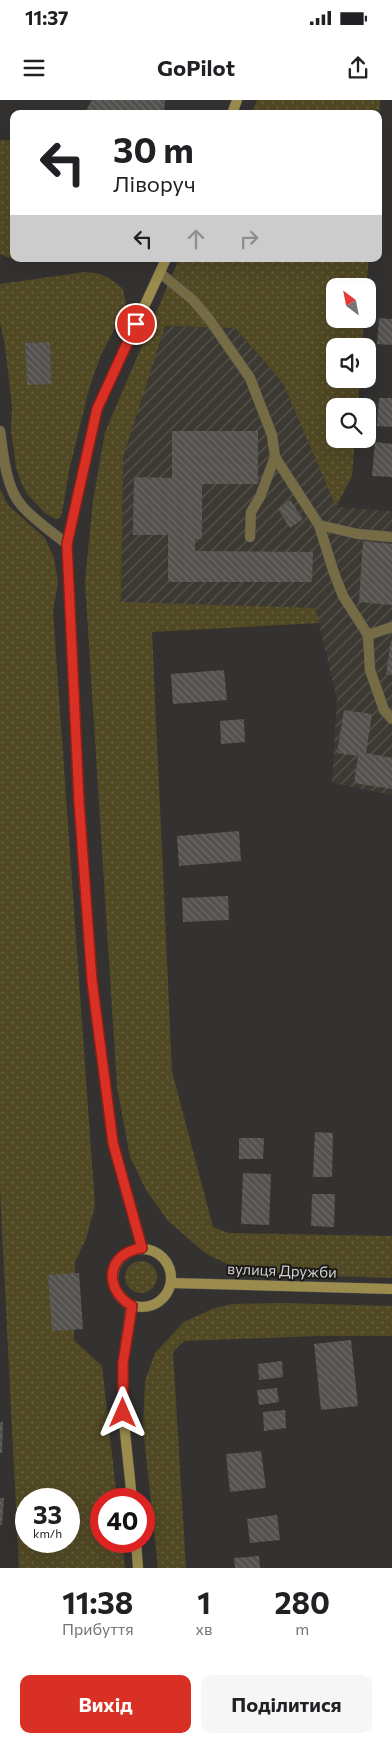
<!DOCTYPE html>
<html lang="uk">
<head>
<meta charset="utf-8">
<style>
	:root { --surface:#fff; --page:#f6f6f6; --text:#202124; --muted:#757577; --accent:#d93025 }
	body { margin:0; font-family:Commissioner,sans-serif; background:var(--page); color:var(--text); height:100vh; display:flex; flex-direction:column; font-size:19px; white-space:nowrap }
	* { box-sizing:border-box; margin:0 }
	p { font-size:16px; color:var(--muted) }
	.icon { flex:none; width:28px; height:28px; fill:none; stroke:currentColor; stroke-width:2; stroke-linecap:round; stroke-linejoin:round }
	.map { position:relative; height:1468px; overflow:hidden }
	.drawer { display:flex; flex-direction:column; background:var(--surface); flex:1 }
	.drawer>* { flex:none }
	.guide { position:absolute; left:10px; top:10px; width:372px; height:152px; border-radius:10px; box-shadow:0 5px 20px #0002; background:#fff; color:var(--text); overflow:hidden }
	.needle { width:32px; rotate:328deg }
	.fabs { position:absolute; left:326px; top:178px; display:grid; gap:10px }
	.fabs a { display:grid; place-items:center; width:50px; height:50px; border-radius:10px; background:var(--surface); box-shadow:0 5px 20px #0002; font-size:25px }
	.speed { position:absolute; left:15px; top:1388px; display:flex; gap:10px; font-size:25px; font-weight:700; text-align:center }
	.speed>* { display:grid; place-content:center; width:65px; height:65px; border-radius:50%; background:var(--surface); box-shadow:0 5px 20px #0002; line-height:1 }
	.speed small { font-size:12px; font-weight:400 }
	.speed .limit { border:8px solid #d22; background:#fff; color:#111 }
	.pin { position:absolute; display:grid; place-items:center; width:42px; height:42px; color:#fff; margin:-21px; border:2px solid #fff; border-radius:50%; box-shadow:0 1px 5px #0007 }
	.me { position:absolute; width:55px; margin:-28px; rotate:0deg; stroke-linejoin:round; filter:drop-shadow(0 0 4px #0008) }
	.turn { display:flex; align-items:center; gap:18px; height:105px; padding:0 20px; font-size:22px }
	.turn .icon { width:65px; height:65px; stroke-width:2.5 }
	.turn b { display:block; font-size:35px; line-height:42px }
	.lanes { display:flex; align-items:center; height:48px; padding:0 20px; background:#0003; justify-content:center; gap:25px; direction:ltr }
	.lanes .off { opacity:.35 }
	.eta { display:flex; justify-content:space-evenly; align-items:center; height:85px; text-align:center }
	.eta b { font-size:30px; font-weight:700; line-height:35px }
	.primary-button { display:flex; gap:10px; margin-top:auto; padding:10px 20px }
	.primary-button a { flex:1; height:58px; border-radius:10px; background:var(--accent); color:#fff; font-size:20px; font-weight:700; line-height:58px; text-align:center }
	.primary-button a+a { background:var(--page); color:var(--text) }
	.status { display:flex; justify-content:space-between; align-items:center; height:35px; padding:0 25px; background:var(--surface); direction:ltr }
	.status svg { height:14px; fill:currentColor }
	header { display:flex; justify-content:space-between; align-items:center; height:65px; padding:0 20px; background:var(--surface); font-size:22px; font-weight:700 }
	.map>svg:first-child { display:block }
</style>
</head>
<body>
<div class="status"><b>11:37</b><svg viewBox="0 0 49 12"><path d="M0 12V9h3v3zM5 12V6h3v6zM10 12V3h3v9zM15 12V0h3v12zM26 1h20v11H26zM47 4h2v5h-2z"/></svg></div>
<header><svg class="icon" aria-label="menu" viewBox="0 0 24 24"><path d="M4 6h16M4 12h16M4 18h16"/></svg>GoPilot<svg class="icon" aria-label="share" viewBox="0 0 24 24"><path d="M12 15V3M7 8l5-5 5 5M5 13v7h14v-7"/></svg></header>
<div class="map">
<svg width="392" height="1468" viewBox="0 0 392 1468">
	<defs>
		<pattern id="industrial-furrows" width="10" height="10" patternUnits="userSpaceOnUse" patternTransform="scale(1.25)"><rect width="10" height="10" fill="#3b3931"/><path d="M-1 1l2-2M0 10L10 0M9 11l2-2" fill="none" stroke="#56554e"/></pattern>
		<pattern id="grass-dots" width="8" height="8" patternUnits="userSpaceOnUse" patternTransform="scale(1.25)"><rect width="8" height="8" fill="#514824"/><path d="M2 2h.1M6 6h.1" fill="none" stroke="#696243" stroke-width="1.8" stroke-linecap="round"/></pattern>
		<pattern id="building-back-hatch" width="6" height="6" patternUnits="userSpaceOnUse" patternTransform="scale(1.25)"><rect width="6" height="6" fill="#53524f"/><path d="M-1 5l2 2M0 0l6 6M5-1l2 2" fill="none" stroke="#6b6a67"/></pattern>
	</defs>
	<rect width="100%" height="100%" fill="#333230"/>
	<path fill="url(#industrial-furrows)" d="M 165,226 L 235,228 L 283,283 L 336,407 L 392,411 L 392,695 L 332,683 L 337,599 L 315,508 L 121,503 L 123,356 Z"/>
	<g fill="url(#grass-dots)" fill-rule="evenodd">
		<path d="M 257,0 L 380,0 L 379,22 L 379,14 L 251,14 Z"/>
		<path d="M 0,40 L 14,40 L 14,159 L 66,159 L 20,162 L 0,154 Z"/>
		<path d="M 179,159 L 369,159 L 366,186 L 335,186 L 335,219 L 364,219 L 362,246 L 335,246 L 335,279 L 360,279 L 358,306 L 335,306 L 335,339 L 355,339 L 352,376 L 336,407 L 283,283 L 235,228 L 165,226 L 123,357 L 121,502 L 315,508 L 319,523 L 152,532 L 172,971 L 213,1127 L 229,1133 L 392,1136 L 392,1178 L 245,1173 L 205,1153 L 168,1121 L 146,1090 L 130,1057 L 117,987 L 85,482 L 93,401 L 105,332 Z"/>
		<path d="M 85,172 L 101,174 L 115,182 L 123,189 L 126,203 L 123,212 L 101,255 L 89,289 L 69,371 L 62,413 L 60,418 L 55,419 L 45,413 L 27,394 L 21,382 L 16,367 L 11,330 L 12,307 L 8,271 L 4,240 L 0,223 L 0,184 Z"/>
		<path d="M 0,389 L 8,405 L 45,438 L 54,458 L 58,482 L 53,512 L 95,1106 L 86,1139 L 75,1162 L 74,1240 L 102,1266 L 117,1399 L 101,1399 L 101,1441 L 122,1441 L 125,1468 L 19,1468 L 0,1089 ZM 26,1399 L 69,1399 L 69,1441 L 26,1441 Z"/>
		<circle cx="141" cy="1177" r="16"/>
		<path d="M 284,1203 L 392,1206 L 392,1236 L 318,1236 L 184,1241 L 173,1252 L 186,1468 L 158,1468 L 143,1327 L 145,1281 L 155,1253 L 184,1222 L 212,1209 L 231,1204 Z"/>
	</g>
	<g fill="url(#building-back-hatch)">
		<path d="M 92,0 L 165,0 L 164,14 L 84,14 Z"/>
		<path d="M 379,218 L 392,219 L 392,245 L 377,244 Z"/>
		<path d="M 50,242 L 51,284 L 27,285 L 25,243 Z"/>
		<path d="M 379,298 L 392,298 L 392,327 L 377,326 Z"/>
		<path d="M 172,331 L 258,331 L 258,384 L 202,384 L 202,439 L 195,439 L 195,451 L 313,452 L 312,482 L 168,482 L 168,435 L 133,435 L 134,377 L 172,378 Z"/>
		<path d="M 375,342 L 392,344 L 392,377 L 372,376 Z"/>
		<path d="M 290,400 L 303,419 L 290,428 L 278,409 Z"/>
		<path d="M 363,441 L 392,444 L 392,505 L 359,502 Z"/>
		<path d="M 391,541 L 392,541 L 392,575 L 386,574 Z"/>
		<path d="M 224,570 L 227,600 L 173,604 L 171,574 Z"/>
		<path d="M 344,610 L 372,614 L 366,653 L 392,658 L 392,689 L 354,683 L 358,656 L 337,653 Z"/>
		<path d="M 244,619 L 245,642 L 221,644 L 220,621 Z"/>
		<path d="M 239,731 L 241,761 L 179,766 L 177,736 Z"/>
		<path d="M 228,796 L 229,820 L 183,822 L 182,798 Z"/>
		<path d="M 315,1032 L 333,1033 L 332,1077 L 313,1077 Z"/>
		<path d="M 239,1038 L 264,1038 L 263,1059 L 239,1059 Z"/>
		<path d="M 243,1073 L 271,1074 L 269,1125 L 241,1124 Z"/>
		<path d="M 312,1094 L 335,1094 L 334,1127 L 311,1126 Z"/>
		<path d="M 79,1173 L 83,1229 L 52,1231 L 48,1175 Z"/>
		<path d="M 351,1240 L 358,1306 L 321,1310 L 314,1244 Z"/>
		<path d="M 282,1261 L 283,1277 L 259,1280 L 258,1264 Z"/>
		<path d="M 277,1288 L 279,1302 L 259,1305 L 257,1290 Z"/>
		<path d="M 285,1310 L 286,1328 L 264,1331 L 263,1312 Z"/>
		<path d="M 0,1322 L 3,1322 L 2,1353 L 0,1353 Z"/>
		<path d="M 261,1351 L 266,1388 L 230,1392 L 226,1354 Z"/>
		<path d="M 0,1398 L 4,1398 L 2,1425 L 0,1425 Z"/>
		<path d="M 277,1415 L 280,1440 L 250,1443 L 247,1419 Z"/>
		<path d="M 259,1456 L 260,1468 L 235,1468 L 234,1458 Z"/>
	</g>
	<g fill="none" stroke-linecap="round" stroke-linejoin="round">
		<g stroke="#504f4d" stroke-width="11">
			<g id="lane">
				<path d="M 160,173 L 193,200 L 209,219 L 250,278 L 272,335 L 275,357 L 319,425 L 334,473 L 343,496 L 368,535 L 370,570 L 384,610 L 392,619"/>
				<path d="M 319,425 L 358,434 L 392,437"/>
				<path d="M 250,437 L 251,412 L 260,397 L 275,357"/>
				<path d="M 368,535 L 392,527"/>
			</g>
		</g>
		<g stroke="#504f4d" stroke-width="11">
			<path id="street" d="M 0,331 C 3,353 6,389 22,406 C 34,420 52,432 67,444"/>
		</g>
		<g stroke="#504f4d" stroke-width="11">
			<g id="secondary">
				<path d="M 232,14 L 237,0"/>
				<path d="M 142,1148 L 113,1043 L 92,881 L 79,702 L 67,444 L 97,309 L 166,159"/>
				<circle cx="142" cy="1178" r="29"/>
				<path d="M 171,1183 L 392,1189"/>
				<path d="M 131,1206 L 123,1263 L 123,1313 L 132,1399"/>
				<path d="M 136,1441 L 138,1468"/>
			</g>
		</g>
		<use href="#lane" stroke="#756c46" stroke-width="10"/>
		<use href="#street" stroke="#756c46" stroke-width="10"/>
		<use href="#secondary" stroke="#9b8b4d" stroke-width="10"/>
	</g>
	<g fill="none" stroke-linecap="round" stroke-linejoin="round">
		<g stroke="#8d1f18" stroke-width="12">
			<path id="route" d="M 123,1313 L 123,1263 L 132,1206 C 102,1188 107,1153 142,1148 L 113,1043 L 92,881 L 79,702 L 67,444 L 97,309 L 136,224"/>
		</g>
		<use href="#route" stroke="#d93025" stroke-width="9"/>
	</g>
	<g text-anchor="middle" stroke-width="4" stroke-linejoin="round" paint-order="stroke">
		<g font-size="15" fill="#d2d2d0" stroke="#1b1a19">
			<text transform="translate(282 1171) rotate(2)" y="5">вулиця Дружби</text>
		</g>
	</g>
</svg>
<div class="fabs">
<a><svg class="needle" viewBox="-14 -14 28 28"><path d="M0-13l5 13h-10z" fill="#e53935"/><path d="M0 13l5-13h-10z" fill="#757577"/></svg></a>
<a><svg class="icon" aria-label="sound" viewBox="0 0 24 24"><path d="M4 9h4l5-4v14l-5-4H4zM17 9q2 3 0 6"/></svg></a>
<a><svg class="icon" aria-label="search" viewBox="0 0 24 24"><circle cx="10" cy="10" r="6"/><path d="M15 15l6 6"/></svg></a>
</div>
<div class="speed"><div>33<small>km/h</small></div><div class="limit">40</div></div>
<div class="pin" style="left:136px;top:224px;background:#d93025"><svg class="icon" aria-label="arrive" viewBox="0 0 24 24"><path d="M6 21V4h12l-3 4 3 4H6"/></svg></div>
<svg class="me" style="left:123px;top:1313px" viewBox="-20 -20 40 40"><path d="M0-17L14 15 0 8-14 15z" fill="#d93025" stroke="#fff" stroke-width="4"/></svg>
<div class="guide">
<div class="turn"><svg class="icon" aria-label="left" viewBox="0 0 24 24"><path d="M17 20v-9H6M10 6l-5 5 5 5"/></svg><div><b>30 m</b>Ліворуч</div></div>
<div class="lanes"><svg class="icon" aria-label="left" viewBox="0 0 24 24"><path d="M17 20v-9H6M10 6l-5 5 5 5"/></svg><svg class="icon off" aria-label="ahead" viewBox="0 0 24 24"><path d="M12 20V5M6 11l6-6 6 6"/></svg><svg class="icon off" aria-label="right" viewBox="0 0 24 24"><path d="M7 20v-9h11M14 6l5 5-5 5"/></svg></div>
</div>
</div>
<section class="drawer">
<div class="eta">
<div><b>11:38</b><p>Прибуття</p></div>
<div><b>1</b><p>хв</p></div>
<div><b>280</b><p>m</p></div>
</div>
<div class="primary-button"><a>Вихід</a><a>Поділитися</a></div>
</section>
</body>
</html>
